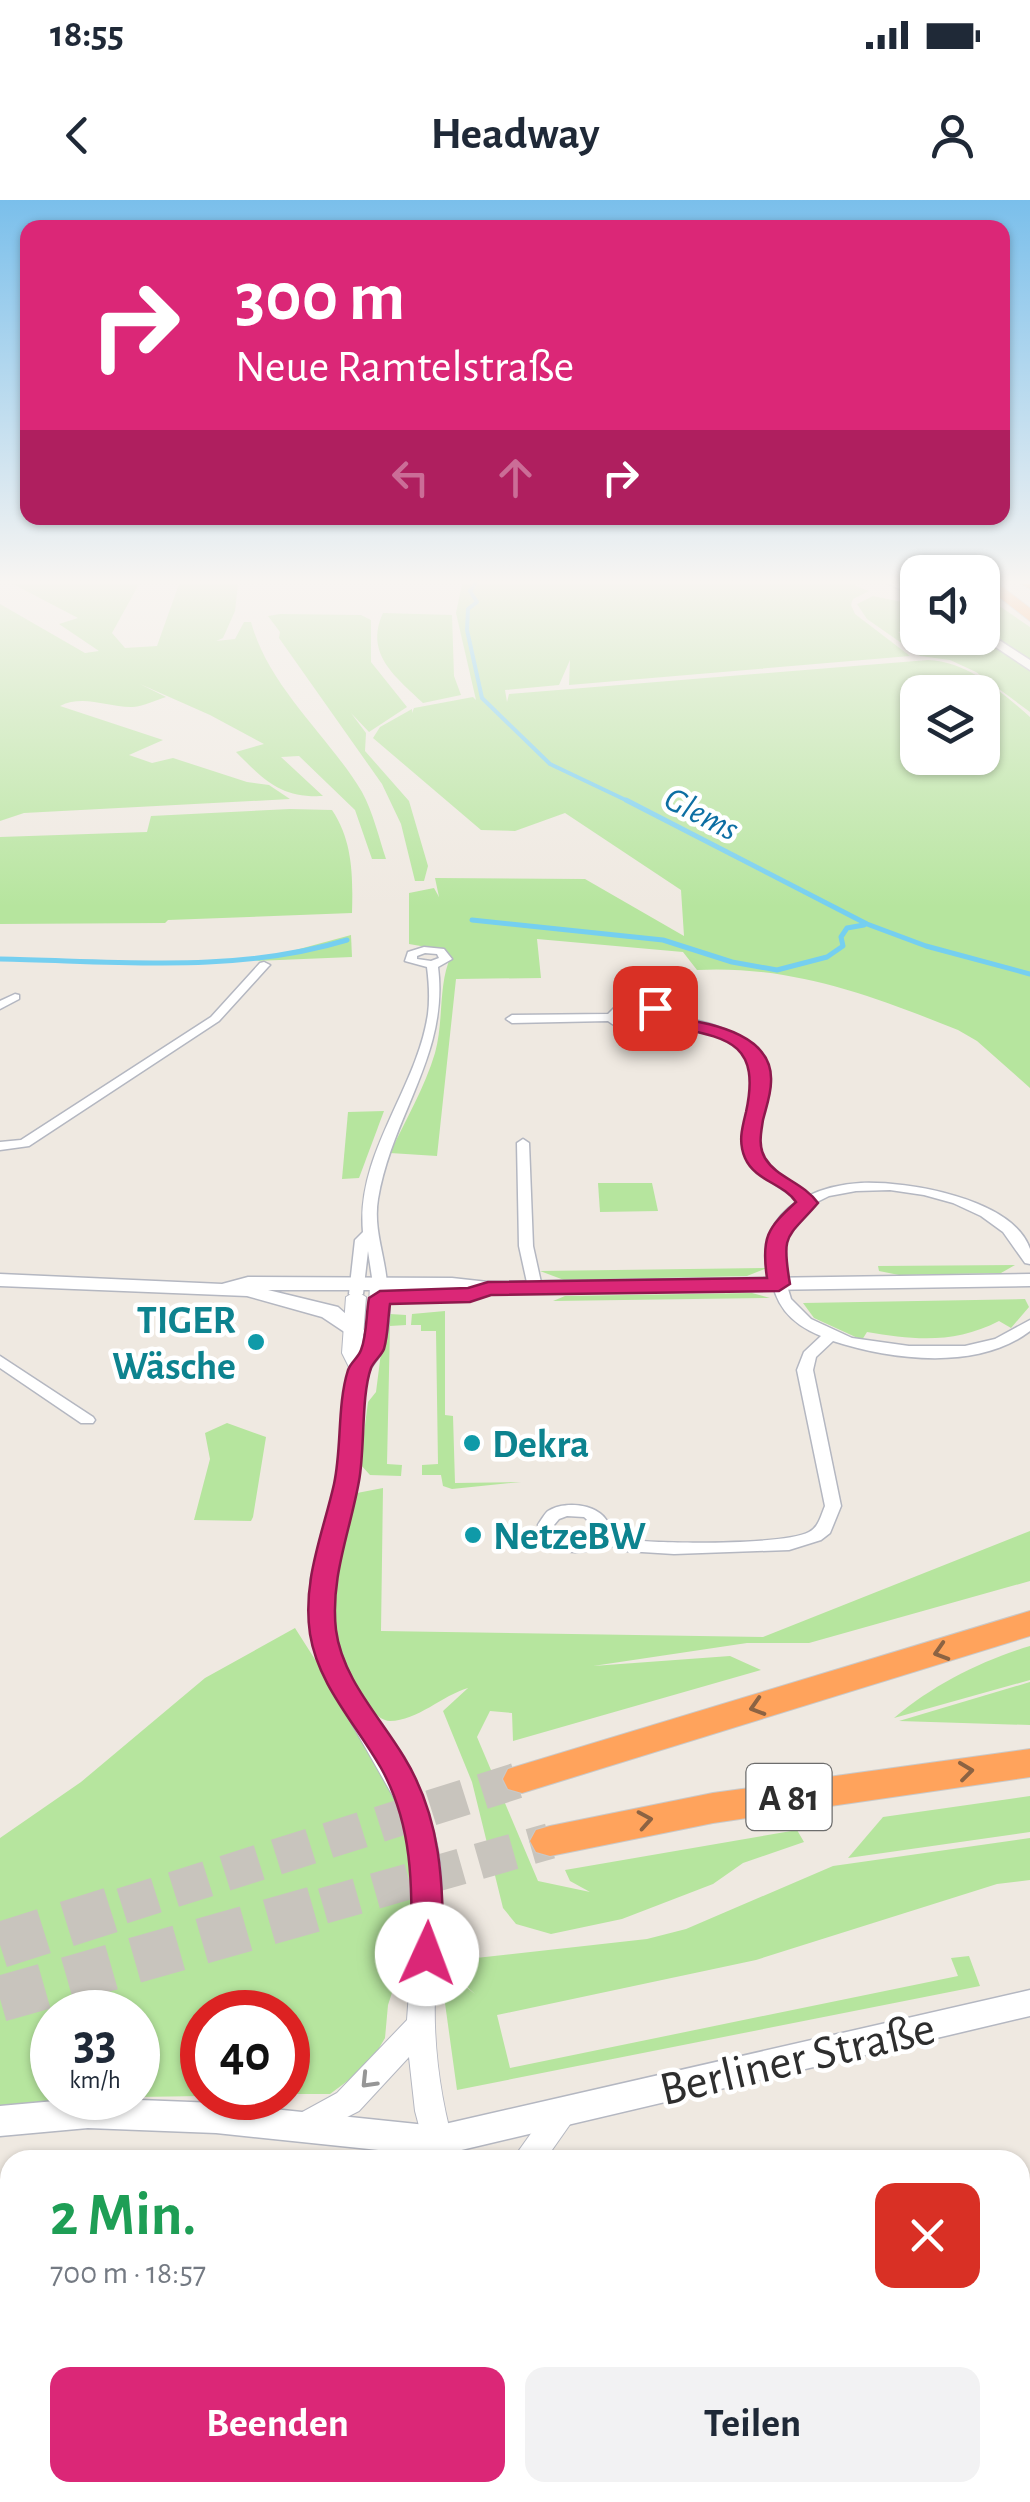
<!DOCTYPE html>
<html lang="de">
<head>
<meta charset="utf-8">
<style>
	:root { --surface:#fff; --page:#f2f2f3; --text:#1f2937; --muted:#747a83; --accent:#db2777 }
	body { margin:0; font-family:"Alegreya Sans",sans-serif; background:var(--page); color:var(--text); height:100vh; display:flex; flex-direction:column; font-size:38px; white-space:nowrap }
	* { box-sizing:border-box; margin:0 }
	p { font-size:32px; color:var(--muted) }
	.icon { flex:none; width:55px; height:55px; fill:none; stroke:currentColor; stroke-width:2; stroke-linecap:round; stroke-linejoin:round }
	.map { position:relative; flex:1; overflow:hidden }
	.sheet { position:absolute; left:0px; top:1950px; width:1030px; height:352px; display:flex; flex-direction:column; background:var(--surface); border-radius:30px 30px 0 0; box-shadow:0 2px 8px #0004 }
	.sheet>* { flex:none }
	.top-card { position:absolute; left:20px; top:20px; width:990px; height:305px; border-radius:20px; box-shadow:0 2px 8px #0004; background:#db2777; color:#fff; overflow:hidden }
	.controls { position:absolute; left:900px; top:355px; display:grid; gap:20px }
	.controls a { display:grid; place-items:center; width:100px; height:100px; border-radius:20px; background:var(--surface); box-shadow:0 2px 8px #0004; font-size:50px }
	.speed { position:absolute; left:30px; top:1790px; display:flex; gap:20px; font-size:50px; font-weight:700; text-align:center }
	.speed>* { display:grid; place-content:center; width:130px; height:130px; border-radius:50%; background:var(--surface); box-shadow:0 2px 8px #0004; line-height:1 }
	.speed small { font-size:25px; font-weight:400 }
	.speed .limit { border:15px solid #d22; background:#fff; color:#111 }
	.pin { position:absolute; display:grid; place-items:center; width:85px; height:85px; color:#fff; margin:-42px; border-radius:20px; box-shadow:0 5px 15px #0006 }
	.me { position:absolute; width:110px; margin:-55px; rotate:2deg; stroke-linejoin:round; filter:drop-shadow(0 0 8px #0008) }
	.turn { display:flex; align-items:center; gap:35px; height:210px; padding:0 50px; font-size:45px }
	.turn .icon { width:130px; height:130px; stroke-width:2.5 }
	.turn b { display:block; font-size:70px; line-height:85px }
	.lanes { display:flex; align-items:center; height:95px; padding:0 50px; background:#0003; justify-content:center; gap:50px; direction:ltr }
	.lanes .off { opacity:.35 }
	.round { display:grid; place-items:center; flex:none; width:105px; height:105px; border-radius:20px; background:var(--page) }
	.summary { display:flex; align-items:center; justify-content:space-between; height:170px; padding:0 50px }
	h1 { font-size:60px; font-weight:700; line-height:75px; color:#1e9e55 }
	.button { display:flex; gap:20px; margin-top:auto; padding:20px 50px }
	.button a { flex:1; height:115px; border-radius:20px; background:var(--accent); color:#fff; font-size:40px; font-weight:700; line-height:115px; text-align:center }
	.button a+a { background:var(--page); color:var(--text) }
	.status { display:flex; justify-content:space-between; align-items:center; height:70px; padding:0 50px; background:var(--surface); direction:ltr }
	.status svg { height:28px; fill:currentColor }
	header { display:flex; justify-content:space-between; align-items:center; height:130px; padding:0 50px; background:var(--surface); font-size:45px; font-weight:700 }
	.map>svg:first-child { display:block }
</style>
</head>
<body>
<div class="status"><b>18:55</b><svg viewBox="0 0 49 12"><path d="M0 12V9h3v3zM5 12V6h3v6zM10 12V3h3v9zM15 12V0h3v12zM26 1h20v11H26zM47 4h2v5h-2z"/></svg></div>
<header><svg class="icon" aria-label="back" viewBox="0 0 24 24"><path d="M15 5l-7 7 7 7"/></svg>Headway<svg class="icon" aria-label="person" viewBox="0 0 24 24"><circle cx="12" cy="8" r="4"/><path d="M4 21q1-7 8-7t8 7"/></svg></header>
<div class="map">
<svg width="1030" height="2302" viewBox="0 0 1030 2302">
	<rect width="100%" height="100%" fill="#efe9e1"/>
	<g fill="#b6e59e" fill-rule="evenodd">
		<path d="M 13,384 L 139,384 L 112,433 L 125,448 L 157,446 L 179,384 L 238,384 L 235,411 L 223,438 L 216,441 L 235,439 L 244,422 L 251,422 C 269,488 328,535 362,592 C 373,612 379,638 386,659 L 372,659 L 355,610 L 299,556 L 281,557 L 323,596 C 281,598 265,581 236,552 L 264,544 L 210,515 L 140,484 L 166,497 C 156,500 144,506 133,507 C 109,508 84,494 60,506 L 163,540 L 129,555 L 152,563 L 173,558 L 247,582 L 269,585 L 290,599 L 24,613 L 0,621 L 0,404 L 85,453 L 99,451 L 59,424 L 78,418 Z"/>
		<path d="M 462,384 L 851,384 L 869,391 L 853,399 L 851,405 L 855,414 L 910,456 L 569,485 L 570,460 L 559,485 L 505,490 L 507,502 L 509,494 L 928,460 C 969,462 1000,491 1030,517 L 1030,888 L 977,841 L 958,830 C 873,796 790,765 697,770 L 683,752 L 537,739 L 541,778 L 456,779 L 437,956 L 390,953 C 405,921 425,887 435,853 C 444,821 438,784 451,756 L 444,750 L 409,744 L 409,693 L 434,688 L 439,697 L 435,678 L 585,679 L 684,736 L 681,690 L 565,613 L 515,631 L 481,630 L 373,538 L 380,527 L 412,509 L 412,513 L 414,508 L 473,497 L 476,500 L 456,413 ZM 918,492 L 982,492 L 982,558 L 918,558 Z"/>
		<path d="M 982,394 L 1030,427 L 1030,462 L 983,426 Z"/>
		<path d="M 873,396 L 917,405 L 917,429 L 898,432 L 925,449 L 958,446 L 946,438 L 983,436 L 1030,470 L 1030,512 L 976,472 L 950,460 L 920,456 L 867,419 L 857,404 Z"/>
		<path d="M 383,413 L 452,415 L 454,476 L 461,495 L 423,503 C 396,477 364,454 383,413 Z"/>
		<path d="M 280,414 L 361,415 L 371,420 L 371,462 L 407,507 L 369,532 L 351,513 L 366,533 L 365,551 L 409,601 L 428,666 L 424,681 L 415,681 L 401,624 L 382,584 L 279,438 L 280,432 L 268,416 Z"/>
		<path d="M 290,609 L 332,610 C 353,641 353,677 352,713 L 168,720 L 165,723 L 0,724 L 0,637 L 147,632 L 151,616 Z"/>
		<path d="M 351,735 L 352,757 L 255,761 Z"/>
		<path d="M 384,911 L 359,978 L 342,979 L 348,912 Z"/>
		<path d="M 598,983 L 652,983 L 658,1011 L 600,1012 Z"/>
		<path d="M 1015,1065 L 1001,1073 L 899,1075 L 879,1071 L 878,1066 Z"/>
		<path d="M 767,1068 L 747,1076 L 564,1080 L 540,1071 Z"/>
		<path d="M 752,1093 L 770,1098 L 553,1101 L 565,1096 Z"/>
		<path d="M 1025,1099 L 1029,1107 L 1011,1128 L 999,1121 C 955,1144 914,1140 867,1132 L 862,1140 L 814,1118 L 803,1103 Z"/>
		<path d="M 445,1111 L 445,1215 L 453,1216 L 455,1283 L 521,1282 L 452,1289 L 443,1286 L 441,1275 L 422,1275 L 422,1265 L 438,1264 L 436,1131 L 421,1131 L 421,1125 L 411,1125 L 412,1114 Z"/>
		<path d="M 390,1114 L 406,1115 L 406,1125 L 390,1126 L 387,1264 L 402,1265 L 401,1276 L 370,1275 L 360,1264 L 368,1202 L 376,1192 L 383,1137 Z"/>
		<path d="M 227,1223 L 266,1237 L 253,1317 L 251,1321 L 194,1320 L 210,1259 L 205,1233 Z"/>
		<path d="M 383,1288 L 381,1431 L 763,1437 L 1030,1331 L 1030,1381 L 809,1443 L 747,1443 L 593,1466 L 730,1456 L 761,1470 L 513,1541 L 512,1513 L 490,1511 L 477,1537 L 538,1681 L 590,1692 L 570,1681 L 565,1670 L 797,1630 L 804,1642 L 743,1663 L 713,1684 L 622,1719 L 551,1734 L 516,1724 L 503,1708 L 472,1582 L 443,1511 L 468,1488 C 443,1495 417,1521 390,1521 C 376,1520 369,1505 362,1495 C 317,1430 336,1363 357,1293 Z"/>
		<path d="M 295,1428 L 386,1571 L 414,1632 L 418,1712 L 388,1805 L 385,1838 L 369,1865 L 330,1894 L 288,1894 L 288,1812 L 202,1812 L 202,1896 L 138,1897 L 138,1812 L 52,1812 L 52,1898 L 111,1898 L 0,1906 L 0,1638 L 81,1582 L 205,1478 Z"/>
		<path d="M 1030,1446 L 1030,1480 L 894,1518 C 932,1485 985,1459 1030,1446 Z"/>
		<path d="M 1030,1482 L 1030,1525 L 899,1521 Z"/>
		<path d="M 1030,1596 L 1030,1632 L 848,1658 L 883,1617 Z"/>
		<path d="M 1030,1638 L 1030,1680 L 997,1684 L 756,1760 L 497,1815 L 510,1868 L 958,1776 L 951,1758 L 969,1756 L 980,1786 L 457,1890 L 440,1767 L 475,1794 L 440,1762 L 647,1739 L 686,1729 L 833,1666 Z"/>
	</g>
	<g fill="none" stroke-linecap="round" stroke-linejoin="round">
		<path stroke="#75cff0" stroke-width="4" d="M 475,384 L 470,391 L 477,402 L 468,409 L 467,430 L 482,498 L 550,564 L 632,603"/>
		<g stroke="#75cff0" stroke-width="5">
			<path d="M 626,600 L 867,724 L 926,746 L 1030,774"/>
			<path d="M 472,720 L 663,740 L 732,762 L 777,770 L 827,757 L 843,746 L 841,737 L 847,728 L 864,725"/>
			<path d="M 0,759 C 116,761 235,774 347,740"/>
		</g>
		<g stroke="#c8c4bd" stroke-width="36" stroke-dasharray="36 18" stroke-linecap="butt">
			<path d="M 122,1706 L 522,1579"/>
			<path d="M 323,1706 L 550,1641"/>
		</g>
		<g stroke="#c8c4bd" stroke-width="46" stroke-dasharray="46 24" stroke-linecap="butt">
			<path d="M 0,1745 L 130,1704"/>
			<path d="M 0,1799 L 332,1704"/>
		</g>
		<g stroke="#b4b7c1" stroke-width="3">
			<g id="minor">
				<path d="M 424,747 L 444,749 L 452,759 L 438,767 C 449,854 392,915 378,999 C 373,1029 385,1055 387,1084 L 380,1088 L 373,1084 L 368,1051 L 363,1094 L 356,1098 L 349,1094 L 355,1040 L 363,1032 C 356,953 417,889 428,814 C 430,798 429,783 427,767 L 405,761 L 408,752 ZM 425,753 L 437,754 L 439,758 L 431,761 L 417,759 L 417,756 Z"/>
				<path d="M 264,762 L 270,765 L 268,767 L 219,821 L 29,946 L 0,950 L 0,942 L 21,940 L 211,817 L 260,763 Z"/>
				<path d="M 15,794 L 19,795 L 19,799 L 0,809 L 0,801 Z"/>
				<path d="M 639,802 L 664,809 L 668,816 C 710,820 776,838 767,893 C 763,914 752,935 761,955 C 769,975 793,982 808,996 C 824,988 843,984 861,983 C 906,981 1013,998 1030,1049 C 1030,1050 1030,1062 1030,1064 L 1025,1063 L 1003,1032 L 981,1016 L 953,1003 L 924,995 L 890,990 L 856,991 L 829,996 L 803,1009 L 785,1028 L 782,1041 L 785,1079 L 791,1099 L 811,1119 L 852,1138 L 909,1146 L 965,1146 L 995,1139 L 1030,1120 L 1030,1131 C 978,1171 892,1160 833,1141 L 816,1157 L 813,1170 L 841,1306 L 830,1333 L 821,1340 L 789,1350 L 674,1354 L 626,1351 L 604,1343 C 585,1356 566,1354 546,1345 L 538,1325 C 539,1323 546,1312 548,1311 C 568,1298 611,1306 610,1333 C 617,1336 624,1339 632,1340 C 663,1344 785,1345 809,1332 C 819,1327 821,1315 825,1306 L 797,1170 L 804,1152 L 821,1136 C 789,1123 774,1104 770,1070 C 765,1038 770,1020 798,1001 C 783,987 762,980 751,962 C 731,926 775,883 743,852 C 730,838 685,818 665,823 C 660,824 656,828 651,830 C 635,834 621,831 608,821 L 512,823 L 506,819 L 512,815 L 608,814 L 618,804 ZM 625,809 L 639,809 L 655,813 L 657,818 C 643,827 631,827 618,817 ZM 567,1316 L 584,1317 L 594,1326 L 593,1334 L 578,1342 L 559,1338 L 554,1325 L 559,1319 Z"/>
				<path d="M 523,939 L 529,943 L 533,1046 L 542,1087 L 535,1091 L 528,1087 L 519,1046 L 517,943 Z"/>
				<path d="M 0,1156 L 93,1217 L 95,1220 L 93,1223 L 81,1223 L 0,1168 Z"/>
				<path d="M 1030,2238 L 1030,2264 L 1020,2267 L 1020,2241 Z"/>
				<path d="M 872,2292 L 924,2292 L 919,2302 L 868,2302 Z"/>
			</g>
		</g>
		<g stroke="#b4b7c1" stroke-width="2">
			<g id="tertiary">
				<path d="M 380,1078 L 390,1084 C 390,1105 391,1132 382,1152 C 379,1159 373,1164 370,1171 C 358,1204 365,1243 359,1277 C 352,1316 332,1355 332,1395 C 330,1488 413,1551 435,1636 C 449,1689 438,1742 435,1795 C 433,1850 442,1908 458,1960 L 428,1960 L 415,1911 L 409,1857 L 359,1911 L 306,1938 L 295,1934 L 291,1925 L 295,1916 L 337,1893 L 407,1820 L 415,1709 L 413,1661 L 398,1605 L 332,1489 L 319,1459 L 310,1428 L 310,1380 L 337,1276 L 350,1169 L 342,1153 L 346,1097 L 356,1091 L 366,1097 L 362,1150 L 368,1127 L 370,1084 Z"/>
				<path d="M 563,1900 L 574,1904 L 578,1913 L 545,1960 L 512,1960 L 552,1904 Z"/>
				<path d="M 524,2292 L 559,2292 L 562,2302 L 526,2302 Z"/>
			</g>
		</g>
		<g stroke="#b4b7c1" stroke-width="3">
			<g id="secondary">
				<path d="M 889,384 L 904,384 L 918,391 L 918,398 Z"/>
				<path d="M 982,429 L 1030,460 L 1030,470 L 982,438 Z"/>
				<path d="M 0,1074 L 222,1084 L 248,1077 L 452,1078 L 488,1082 L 1030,1074 L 1030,1086 L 488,1094 L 452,1090 L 268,1090 L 338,1107 L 366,1132 L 355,1139 L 322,1117 L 247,1096 L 0,1086 Z"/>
				<path d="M 1030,1790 L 1030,1816 L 436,1956 L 216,1933 L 88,1928 L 0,1936 L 0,1906 L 88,1898 L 216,1903 L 436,1926 Z"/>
			</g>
		</g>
		<g stroke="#c9c9c9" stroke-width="2">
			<g id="motorway">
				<path d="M 982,384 L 999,384 L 1030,408 L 1030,421 Z"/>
				<path d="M 1022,384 L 1030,384 L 1030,389 Z"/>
				<path d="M 1030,1411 L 1030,1436 L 522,1593 L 508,1589 L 503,1579 L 508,1569 Z"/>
				<path d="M 1030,1549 L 1030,1577 L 713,1623 L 550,1656 L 536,1652 L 530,1641 L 536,1630 L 550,1626 L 713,1593 Z"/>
			</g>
		</g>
		<use href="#minor" fill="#fff" fill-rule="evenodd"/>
		<use href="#tertiary" fill="#fff" fill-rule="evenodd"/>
		<use href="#secondary" fill="#fff" fill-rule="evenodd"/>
		<use href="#motorway" fill="#ffa35c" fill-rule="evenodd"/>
	</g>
	<defs><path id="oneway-chevron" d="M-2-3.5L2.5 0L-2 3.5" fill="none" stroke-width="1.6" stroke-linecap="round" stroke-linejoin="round" transform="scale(2.5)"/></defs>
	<g stroke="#8c6343">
		<use href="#oneway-chevron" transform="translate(941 1452) rotate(163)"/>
		<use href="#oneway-chevron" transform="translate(757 1507) rotate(163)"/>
		<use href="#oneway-chevron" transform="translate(966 1571) rotate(-7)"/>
		<use href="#oneway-chevron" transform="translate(645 1620) rotate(-10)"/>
	</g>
	<use stroke="#969696" href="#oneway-chevron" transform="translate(368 1881) rotate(134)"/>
	<linearGradient id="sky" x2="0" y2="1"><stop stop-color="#7abfeb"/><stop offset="0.54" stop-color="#f8f5f2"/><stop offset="1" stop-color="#f8f5f2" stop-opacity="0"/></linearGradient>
	<rect width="1030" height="707" fill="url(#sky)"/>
	<path fill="#db2777" stroke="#8e194d" stroke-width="2.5" d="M 655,803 L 661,805 L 669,816 C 704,823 774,831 771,882 C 771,894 766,908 763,920 C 761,933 758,946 765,958 C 777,978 803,982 818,1003 C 787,1039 781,1032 790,1084 L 779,1091 L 491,1095 L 470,1102 L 390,1104 C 388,1118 388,1135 384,1149 C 381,1156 374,1161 371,1168 C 361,1196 365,1250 359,1281 C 350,1332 330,1378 336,1430 C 342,1478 380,1517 404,1557 C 442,1619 443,1683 443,1754 L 438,1763 L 427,1767 L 416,1763 L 411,1754 C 412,1689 414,1627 381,1568 C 356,1524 318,1485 310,1434 C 302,1381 323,1333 334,1284 C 342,1247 337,1205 348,1170 C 351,1162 358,1158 361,1150 C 367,1135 366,1114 369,1098 L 380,1091 L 468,1088 L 488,1082 L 767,1078 C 761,1038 767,1028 796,1002 C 783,983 755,981 745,958 C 738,942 742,928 746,912 C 763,834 718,838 656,823 L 646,808 Z"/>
	<g fill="#0f9aa8" stroke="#fff" stroke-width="4">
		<circle cx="256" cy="1142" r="10"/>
		<circle cx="472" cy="1243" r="10"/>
		<circle cx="473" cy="1335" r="10"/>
	</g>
	<g text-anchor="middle" stroke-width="9" stroke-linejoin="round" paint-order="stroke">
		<g font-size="35" font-style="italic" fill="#0d6fa3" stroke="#fff">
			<text transform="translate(702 613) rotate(27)" y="12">Glems</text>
		</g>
		<rect fill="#fff" stroke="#6d6d6d" stroke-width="2.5" x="746.5" y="1564" width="85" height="66" rx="8"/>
		<g font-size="38" font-weight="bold" fill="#2e2e2e">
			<text x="789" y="1610">A 81</text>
		</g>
		<g font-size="40" font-weight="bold" fill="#0d838f" stroke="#fff" text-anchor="start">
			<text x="236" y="1133" text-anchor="end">TIGER<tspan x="236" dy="46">Wäsche</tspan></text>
			<text x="492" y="1257">Dekra</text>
			<text x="493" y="1349">NetzeBW</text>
		</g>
		<g font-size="48" fill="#2e2e2e" stroke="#fff">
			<text transform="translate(797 1857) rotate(-13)" y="17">Berliner Straße</text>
		</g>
	</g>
</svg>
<div class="controls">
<a><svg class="icon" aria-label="sound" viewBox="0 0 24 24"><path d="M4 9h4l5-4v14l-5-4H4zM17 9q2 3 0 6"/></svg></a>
<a><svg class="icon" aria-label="layers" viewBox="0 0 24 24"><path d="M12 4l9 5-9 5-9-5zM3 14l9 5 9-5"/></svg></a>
</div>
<div class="speed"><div>33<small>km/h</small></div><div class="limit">40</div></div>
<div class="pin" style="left:655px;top:808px;background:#d93025"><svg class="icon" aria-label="arrive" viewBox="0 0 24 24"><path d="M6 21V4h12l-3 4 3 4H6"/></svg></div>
<svg class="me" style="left:427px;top:1754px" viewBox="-20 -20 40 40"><circle r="19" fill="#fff"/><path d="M0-13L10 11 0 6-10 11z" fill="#db2777"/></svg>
<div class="top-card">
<div class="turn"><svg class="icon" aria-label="right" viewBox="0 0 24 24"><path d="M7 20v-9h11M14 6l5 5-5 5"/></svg><div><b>300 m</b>Neue Ramtelstraße</div></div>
<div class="lanes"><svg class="icon off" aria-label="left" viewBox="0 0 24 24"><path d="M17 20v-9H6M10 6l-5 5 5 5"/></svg><svg class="icon off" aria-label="ahead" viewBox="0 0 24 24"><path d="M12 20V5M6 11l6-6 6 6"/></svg><svg class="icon" aria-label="right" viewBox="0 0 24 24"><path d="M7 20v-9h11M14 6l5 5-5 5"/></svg></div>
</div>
<section class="sheet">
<div class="summary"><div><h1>2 Min.</h1><p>700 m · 18:57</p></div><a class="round" style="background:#d93025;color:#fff"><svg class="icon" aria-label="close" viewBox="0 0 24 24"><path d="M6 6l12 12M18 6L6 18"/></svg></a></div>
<div class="button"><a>Beenden</a><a>Teilen</a></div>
</section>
</div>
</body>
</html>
